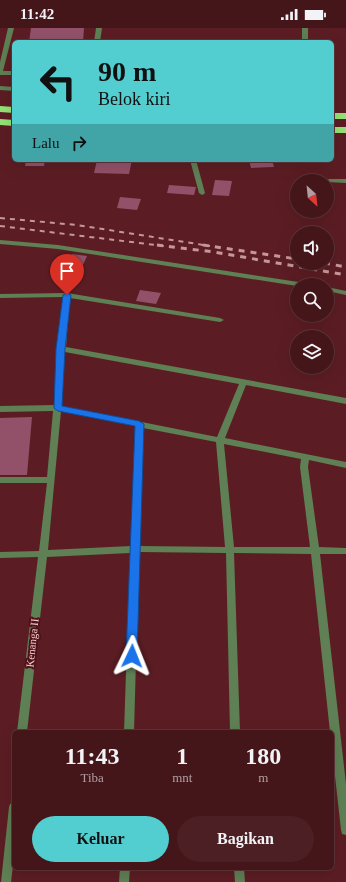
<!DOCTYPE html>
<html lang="id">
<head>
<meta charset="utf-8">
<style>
	:root { --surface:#44161a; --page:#4b1f23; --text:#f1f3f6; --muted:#af9fa2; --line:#5c3539; --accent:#52cdd0 }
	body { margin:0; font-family:"Times New Roman",serif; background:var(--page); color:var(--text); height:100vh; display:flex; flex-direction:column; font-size:15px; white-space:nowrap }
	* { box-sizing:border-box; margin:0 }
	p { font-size:13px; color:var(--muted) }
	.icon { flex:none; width:22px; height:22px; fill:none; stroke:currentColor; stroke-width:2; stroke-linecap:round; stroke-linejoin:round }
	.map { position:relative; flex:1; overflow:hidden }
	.drawer { position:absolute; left:12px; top:702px; width:322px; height:140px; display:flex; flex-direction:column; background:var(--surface); border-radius:6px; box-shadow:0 4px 16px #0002,0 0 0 1px var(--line) }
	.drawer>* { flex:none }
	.hud { position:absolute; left:12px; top:12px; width:322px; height:122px; border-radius:6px; box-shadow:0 4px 16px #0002,0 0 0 1px var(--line); background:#52cdd0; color:#111; overflow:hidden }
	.needle { width:26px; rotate:153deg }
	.fabs { position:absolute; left:290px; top:146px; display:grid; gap:8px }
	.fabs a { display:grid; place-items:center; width:44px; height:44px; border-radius:50%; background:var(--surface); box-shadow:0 4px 16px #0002,0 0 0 1px var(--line); font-size:20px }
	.pin { position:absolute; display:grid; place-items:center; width:34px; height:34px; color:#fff; margin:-41px -17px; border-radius:50% 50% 50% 0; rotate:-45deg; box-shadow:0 0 4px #0007 }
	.pin .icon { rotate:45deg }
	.me { position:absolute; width:44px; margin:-22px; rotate:2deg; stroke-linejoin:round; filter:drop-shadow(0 0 3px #0008) }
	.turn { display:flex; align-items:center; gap:14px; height:84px; padding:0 20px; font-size:18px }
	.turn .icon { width:52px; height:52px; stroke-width:2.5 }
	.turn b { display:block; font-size:28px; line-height:34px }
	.then { display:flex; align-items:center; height:38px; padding:0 20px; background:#0003; gap:8px; font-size:15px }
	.eta { display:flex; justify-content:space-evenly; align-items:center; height:68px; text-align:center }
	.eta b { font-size:24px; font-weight:700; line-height:28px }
	.action { display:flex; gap:8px; margin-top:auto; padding:8px 20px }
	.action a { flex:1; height:46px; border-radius:24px; background:var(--accent); color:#111; font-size:16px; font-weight:700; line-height:46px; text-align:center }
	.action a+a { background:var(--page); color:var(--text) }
	.status { display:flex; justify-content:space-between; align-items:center; height:28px; padding:0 20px; background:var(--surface); direction:ltr }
	.status svg { height:11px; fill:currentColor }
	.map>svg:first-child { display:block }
</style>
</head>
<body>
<div class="status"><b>11:42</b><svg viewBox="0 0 49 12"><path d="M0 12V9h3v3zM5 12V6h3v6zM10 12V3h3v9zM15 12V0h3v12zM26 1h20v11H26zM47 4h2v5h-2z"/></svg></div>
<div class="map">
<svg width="346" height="854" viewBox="0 0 346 854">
	<rect width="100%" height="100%" fill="#5b1d23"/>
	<g fill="#925169">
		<path d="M 31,0 L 84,0 L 83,14 L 29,14 Z"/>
		<path d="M 26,132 L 45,132 L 44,138 L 25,138 Z"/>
		<path d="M 97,132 L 132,132 L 129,146 L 94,145 Z"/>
		<path d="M 249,132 L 272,132 L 274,139 L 251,140 Z"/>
		<path d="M 215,152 L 232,153 L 229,168 L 212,167 Z"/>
		<path d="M 169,157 L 196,159 L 194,167 L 167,165 Z"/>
		<path d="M 120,169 L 141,171 L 137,182 L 117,180 Z"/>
		<path d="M 72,226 L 87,228 L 78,248 L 62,246 Z"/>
		<path d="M 140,262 L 161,265 L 156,276 L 136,273 Z"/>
		<path d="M 32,389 L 27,447 L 0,447 L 0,390 Z"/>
	</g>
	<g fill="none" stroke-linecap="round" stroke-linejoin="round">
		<g fill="#5f7f54" fill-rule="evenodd">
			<path d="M 8,0 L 14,0 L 3,43 L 14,43 L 14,47 L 0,47 L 0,34 Z"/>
			<path d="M 96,0 L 102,0 L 100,14 L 94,14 Z"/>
			<path d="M 0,58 L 14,59 L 14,63 L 0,62 Z"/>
		</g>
		<g fill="#5f7f54" fill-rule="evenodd">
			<rect x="302" y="0" width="6" height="14"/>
			<path d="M 190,132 L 196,132 L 205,165 L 204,166 L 202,167 L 199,165 Z"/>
			<path d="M 329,151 L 346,151 L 346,155 L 327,154 L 326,153 Z"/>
			<path d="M 0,212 L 58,217 L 305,255 L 308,257 L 297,258 L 58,221 L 0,216 Z"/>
			<path d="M 327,259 L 346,263 L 346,267 L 327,263 Z"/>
			<path d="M 67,265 L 220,290 L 224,292 L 220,294 L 70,270 L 66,319 L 346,370 L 346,376 L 246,357 L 225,410 L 346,434 L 346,440 L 309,432 L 308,439 L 319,519 L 346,520 L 346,526 L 320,526 L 346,756 L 346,807 L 342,806 L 341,802 L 332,721 L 332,704 L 330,704 L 311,526 L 234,525 L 240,704 L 230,704 L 226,525 L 139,524 L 134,704 L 124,704 L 130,525 L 47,529 L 27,704 L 17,704 L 38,529 L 0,530 L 0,524 L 39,523 L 47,455 L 0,455 L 0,449 L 47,449 L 53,383 L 0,384 L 0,378 L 54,377 L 57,321 L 63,269 L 0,270 L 0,266 ZM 65,324 L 239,356 L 217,409 L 61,378 ZM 61,383 L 135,398 L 131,518 L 48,522 ZM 143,400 L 216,414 L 225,519 L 139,518 ZM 224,416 L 301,431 L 300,439 L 310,519 L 234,519 Z"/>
			<path d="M 14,774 L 14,829 L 11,854 L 1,854 L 9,779 L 10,776 Z"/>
			<path d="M 120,840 L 130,840 L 129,854 L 119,854 Z"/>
			<path d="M 234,840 L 244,840 L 245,854 L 235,854 Z"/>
		</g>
		<g fill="#94e376" fill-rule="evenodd">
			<path d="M 0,78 L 14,79 L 14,85 L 0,84 Z"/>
			<rect x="332" y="85" width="14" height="6"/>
			<path d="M 0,91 L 14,92 L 14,98 L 0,97 Z"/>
			<rect x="332" y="99" width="14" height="6"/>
		</g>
		<g stroke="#c69799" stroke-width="2" stroke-dasharray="5 5" stroke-linecap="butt">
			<path d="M 0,190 L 77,197 L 210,218"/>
			<path d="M 0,198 L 164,218"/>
		</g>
		<g stroke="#c69799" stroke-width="3" stroke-dasharray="6 6" stroke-linecap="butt">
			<path d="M 157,217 L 214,224 L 346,247"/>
			<path d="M 203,217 L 297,231"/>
			<path d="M 324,235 L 346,239"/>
		</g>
	</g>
	<path fill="#1a73e8" stroke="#114b97" d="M 67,265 L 71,267 L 65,321 L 62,378 L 139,393 L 144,396 L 137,628 L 135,631 L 132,632 L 128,631 L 126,628 L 135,398 L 58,383 L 54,380 L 56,321 L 63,267 Z"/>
	<g text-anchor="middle" stroke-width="4" stroke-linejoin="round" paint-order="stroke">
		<g font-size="11" fill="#f6cece" stroke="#4f121a">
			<text transform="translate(32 615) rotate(-84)" y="4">Kenanga II</text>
		</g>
	</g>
</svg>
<div class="fabs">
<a><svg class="needle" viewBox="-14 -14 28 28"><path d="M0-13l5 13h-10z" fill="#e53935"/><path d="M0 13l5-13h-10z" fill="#af9fa2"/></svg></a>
<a><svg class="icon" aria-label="sound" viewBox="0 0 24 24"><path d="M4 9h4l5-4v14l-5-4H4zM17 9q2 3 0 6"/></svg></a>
<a><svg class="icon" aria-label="search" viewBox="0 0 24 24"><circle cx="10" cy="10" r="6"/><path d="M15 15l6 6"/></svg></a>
<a><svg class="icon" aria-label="layers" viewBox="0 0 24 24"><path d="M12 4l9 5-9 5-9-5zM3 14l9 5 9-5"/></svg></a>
</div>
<div class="pin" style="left:67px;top:267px;background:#d93025"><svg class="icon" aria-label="arrive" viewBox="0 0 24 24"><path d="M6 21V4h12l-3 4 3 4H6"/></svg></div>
<svg class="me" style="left:132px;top:628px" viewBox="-20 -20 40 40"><path d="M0-17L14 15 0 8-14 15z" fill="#1a73e8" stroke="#fff" stroke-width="4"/></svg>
<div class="hud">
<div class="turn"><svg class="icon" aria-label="left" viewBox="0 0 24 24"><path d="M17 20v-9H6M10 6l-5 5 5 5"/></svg><div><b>90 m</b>Belok kiri</div></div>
<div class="then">Lalu<svg class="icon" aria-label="right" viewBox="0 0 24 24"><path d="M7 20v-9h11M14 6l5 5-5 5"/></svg></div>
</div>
<section class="drawer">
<div class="eta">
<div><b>11:43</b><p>Tiba</p></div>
<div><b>1</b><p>mnt</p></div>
<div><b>180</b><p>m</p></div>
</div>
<div class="action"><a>Keluar</a><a>Bagikan</a></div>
</section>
</div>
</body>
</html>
